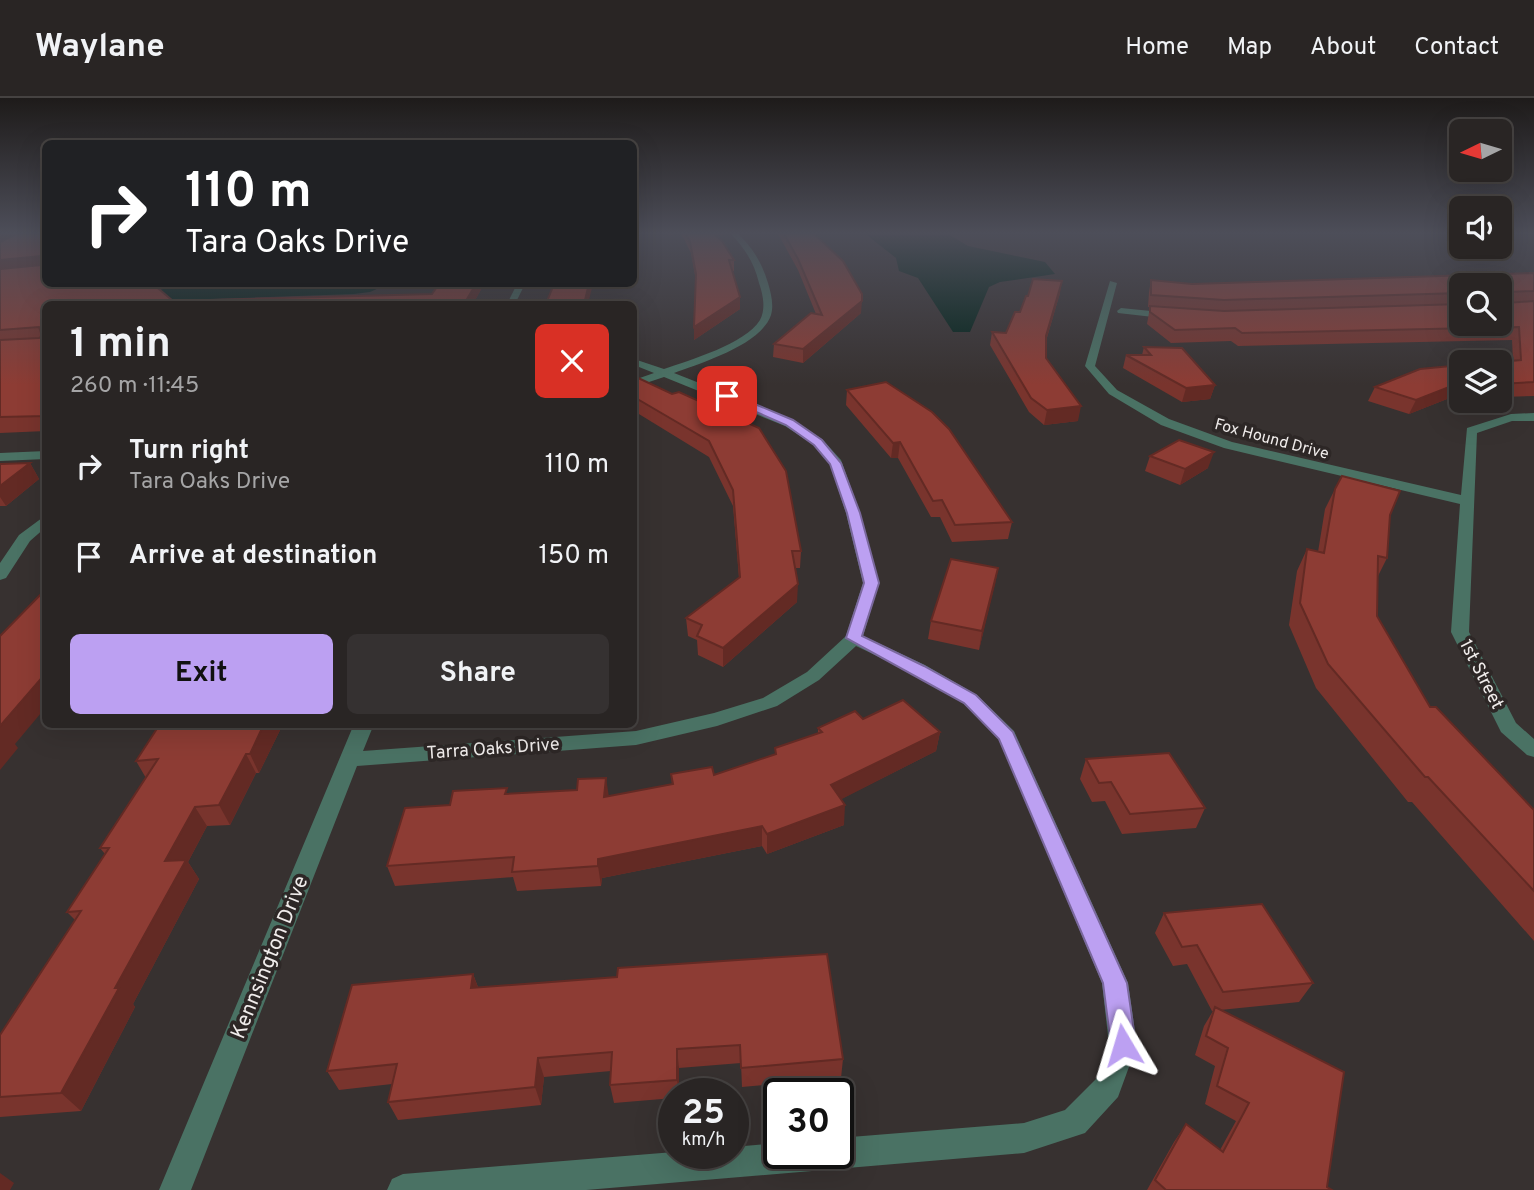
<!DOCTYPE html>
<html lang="en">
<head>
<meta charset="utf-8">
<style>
	:root { --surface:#292524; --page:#353131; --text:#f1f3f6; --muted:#a5a5a6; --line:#454241; --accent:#bca0f2 }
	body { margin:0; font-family:Overpass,sans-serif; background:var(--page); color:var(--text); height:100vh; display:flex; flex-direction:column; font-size:26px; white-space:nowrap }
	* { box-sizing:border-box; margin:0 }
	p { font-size:23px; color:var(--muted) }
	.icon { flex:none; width:38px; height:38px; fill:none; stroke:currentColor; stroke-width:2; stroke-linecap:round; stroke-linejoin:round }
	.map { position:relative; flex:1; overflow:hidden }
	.side { position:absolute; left:42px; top:203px; width:595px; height:427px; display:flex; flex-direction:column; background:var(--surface); border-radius:10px; box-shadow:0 7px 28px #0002,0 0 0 2px var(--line) }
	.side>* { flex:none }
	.banner { position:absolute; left:42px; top:42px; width:595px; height:147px; border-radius:10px; box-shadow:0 7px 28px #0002,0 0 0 2px var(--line); background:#202124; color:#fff; overflow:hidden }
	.needle { width:46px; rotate:265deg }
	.tools { position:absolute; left:1449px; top:21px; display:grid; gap:14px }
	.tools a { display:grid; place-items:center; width:63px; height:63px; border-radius:10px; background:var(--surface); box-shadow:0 7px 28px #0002,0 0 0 2px var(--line); font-size:35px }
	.speed { position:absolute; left:658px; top:980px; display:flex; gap:14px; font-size:35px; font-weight:700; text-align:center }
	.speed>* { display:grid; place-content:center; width:91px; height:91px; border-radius:50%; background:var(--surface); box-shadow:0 7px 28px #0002,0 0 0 2px var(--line); line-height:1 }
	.speed small { font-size:18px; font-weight:400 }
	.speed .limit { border:4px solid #111; border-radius:10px; background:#fff; color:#111 }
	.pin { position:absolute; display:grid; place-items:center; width:60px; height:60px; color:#fff; margin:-30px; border-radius:14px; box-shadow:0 4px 10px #0006 }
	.me { position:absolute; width:77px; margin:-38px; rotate:353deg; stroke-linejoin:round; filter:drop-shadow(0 0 5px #0008) }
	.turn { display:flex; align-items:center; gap:24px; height:147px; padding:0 28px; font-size:32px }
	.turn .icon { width:91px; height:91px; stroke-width:2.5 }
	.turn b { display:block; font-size:49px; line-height:60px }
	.round { display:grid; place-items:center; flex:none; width:74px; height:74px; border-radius:10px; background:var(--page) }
	.overview { display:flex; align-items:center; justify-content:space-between; height:119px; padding:0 28px }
	h1 { font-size:42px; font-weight:700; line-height:52px }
	.primary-button { display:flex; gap:14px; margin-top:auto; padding:14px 28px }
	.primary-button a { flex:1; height:80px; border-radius:10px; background:var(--accent); color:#111; font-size:28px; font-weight:700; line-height:80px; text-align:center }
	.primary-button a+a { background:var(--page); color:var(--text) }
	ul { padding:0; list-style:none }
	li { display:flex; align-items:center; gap:21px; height:91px; padding:0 28px }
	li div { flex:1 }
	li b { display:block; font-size:26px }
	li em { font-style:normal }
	header { display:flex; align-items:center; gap:42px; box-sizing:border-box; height:98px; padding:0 35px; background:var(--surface); border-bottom:2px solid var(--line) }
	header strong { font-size:33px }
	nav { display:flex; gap:38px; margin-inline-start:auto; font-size:24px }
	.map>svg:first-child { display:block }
</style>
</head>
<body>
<header>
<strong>Waylane</strong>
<nav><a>Home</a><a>Map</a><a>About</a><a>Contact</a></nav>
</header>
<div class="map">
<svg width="1534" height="1092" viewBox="0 0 1534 1092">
	<rect width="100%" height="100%" fill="#373130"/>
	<g fill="#002218">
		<path d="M 863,134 L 945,134 L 968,148 L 1045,164 L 1055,176 L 1000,184 L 989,189 L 970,234 L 953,234 L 918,180 L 899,173 L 896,160 Z"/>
		<path d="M 187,186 L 388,186 L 370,194 L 354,196 L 129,204 L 140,196 Z"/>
	</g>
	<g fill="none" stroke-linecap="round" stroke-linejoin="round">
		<g fill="#4a7264" fill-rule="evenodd">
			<path d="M 729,134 L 736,134 C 752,148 762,165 768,185 C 771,195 774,207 771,217 C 761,247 701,265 674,275 L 793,322 L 822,341 L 841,362 L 860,415 L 879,485 L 863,538 L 925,567 L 977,597 L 1014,633 L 1128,885 L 1137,947 L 1118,999 L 1085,1035 L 1024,1055 L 586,1092 L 387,1092 L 392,1081 L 403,1076 L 674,1054 L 733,1055 L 733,1049 L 779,1045 L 779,1055 L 838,1055 L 838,1040 L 1024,1025 L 1065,1012 L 1097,980 L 1109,947 L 1102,885 L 999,641 L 963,605 L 913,575 L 856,548 L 819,582 L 777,608 L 717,628 L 636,647 L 357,668 L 191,1092 L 159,1092 L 354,626 L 374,626 L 363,653 L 636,633 L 714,615 L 763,600 L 807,574 L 846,538 L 863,485 L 846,415 L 830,366 L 814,347 L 785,328 L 664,279 L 634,289 L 634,282 L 654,275 L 634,267 L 634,261 L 664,271 C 690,262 745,246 760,222 C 766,211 763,196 759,185 C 754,164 744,149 729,134 Z"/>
			<path d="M 1110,183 L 1117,185 L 1095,268 L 1117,292 L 1169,321 L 1232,344 L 1461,397 L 1467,330 L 1511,316 L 1534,315 L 1534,323 L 1512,323 L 1477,335 L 1469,534 L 1516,625 L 1534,641 L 1534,659 L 1527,657 L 1501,634 L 1451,534 L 1460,406 L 1224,350 L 1161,327 L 1109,296 L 1085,268 Z"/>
			<path d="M 517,186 L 525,186 L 515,206 L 507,206 Z"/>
			<path d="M 1121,210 L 1171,215 L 1176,218 L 1171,221 L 1118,215 L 1117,213 Z"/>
			<path d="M 46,353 L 46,361 L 0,363 L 0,355 Z"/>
			<path d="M 46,417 L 46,429 L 30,443 L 6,480 L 0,482 L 0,465 L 19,437 Z"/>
		</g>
	</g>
	<g fill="#79342d" fill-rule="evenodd">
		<path d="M 0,134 L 173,203 L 432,196 L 439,186 L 484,186 L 473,206 L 46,206 L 46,333 L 0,335 Z"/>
		<path d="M 665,134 L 728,134 L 727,136 L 715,137 L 734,162 L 734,173 L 732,173 L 740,199 L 740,211 L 694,242 L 694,229 L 696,183 L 691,155 L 681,135 L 669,137 Z"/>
		<path d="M 777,134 L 812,134 L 861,215 L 803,265 L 773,259 L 774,246 L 816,216 L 798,172 Z"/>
		<path d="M 1534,175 L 1534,298 L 1500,299 L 1500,264 L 1513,263 L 1512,242 L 1238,248 L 1231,243 L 1171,245 L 1147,226 L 1150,209 L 1148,209 L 1149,194 L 1151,182 L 1192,186 ZM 1461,187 L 1500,226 L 1461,226 Z"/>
		<path d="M 1060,195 L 1046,243 L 1046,260 L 1078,323 L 1044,327 L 1029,314 L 990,247 L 992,234 L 1006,235 L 1020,214 L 1028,198 Z"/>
		<path d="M 1144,249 L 1215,287 L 1210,301 L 1182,304 L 1123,270 L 1126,257 L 1142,257 Z"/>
		<path d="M 1461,267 L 1461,303 L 1464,303 L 1453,304 L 1447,301 L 1409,316 L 1368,303 L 1375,289 Z"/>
		<path d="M 634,278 L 672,296 L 801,453 L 800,470 L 795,470 L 797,504 L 723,569 L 698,557 L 697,542 L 688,538 L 686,520 L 739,480 L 733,408 L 709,359 L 634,313 Z"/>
		<path d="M 847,292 L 1012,424 L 1008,441 L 952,444 L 940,419 L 931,419 L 898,360 L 891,360 L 846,307 Z"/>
		<path d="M 1150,358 L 1208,370 L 1180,387 L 1145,373 Z"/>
		<path d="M 30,365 L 39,381 L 6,408 L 0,408 L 0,366 Z"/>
		<path d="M 1335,391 L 1390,417 L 1387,460 L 1378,478 L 1377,518 L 1430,609 L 1534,712 L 1534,843 L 1412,704 L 1408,704 L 1316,590 L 1289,527 L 1297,473 L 1307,451 L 1318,454 L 1325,411 Z"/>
		<path d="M 998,470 L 979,552 L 928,541 L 931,523 Z"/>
		<path d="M 863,621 L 940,634 L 936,653 L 841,701 L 844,727 L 767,756 L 762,748 L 602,780 L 601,788 L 517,793 L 513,779 L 395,788 L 387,768 L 450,707 L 509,696 L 609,698 L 672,686 L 671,676 L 714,677 L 775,656 L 775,650 L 818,636 L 818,630 Z"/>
		<path d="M 283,626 L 259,675 L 256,675 L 230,727 L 207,728 L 188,764 L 199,781 L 133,906 L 135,909 L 81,1013 L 0,1019 L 0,937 L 75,822 L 67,814 L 105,756 L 100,750 L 146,680 L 136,663 Z"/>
		<path d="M 1086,661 L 1205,710 L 1196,730 L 1122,736 L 1105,703 L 1092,704 L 1080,681 Z"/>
		<path d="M 1164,815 L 1313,885 L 1299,904 L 1220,912 L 1327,1089 L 1332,1092 L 1147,1092 L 1174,1044 L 1186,1026 L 1220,1052 L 1236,1023 L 1205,1006 L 1215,968 L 1195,957 L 1204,928 L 1213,913 L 1212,913 L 1187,866 L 1173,868 L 1155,835 Z"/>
		<path d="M 473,876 L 478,889 L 843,961 L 841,980 L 742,989 L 741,965 L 679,970 L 679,996 L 674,996 L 674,1000 L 614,1005 L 610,987 L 611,973 L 544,979 L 541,1007 L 398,1022 L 388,1004 L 392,986 L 339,992 L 327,973 Z"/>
	</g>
	<g fill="#632a24">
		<path d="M 0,134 L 25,134 L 0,146 Z"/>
		<path d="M 668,134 L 681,134 L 681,135 L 669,137 Z"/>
		<path d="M 704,134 L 728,134 L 727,136 L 704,138 Z"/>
		<path d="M 41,158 L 46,169 L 0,174 L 0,162 Z"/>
		<path d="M 1062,183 L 1060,195 L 1043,252 L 1046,238 Z"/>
		<path d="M 476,186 L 484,186 L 473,206 L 464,206 Z"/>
		<path d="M 589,186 L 593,186 L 588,206 L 584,206 Z"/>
		<path d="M 740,199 L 740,211 L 694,242 L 694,229 Z"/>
		<path d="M 862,203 L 861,215 L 803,265 L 803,251 Z"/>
		<path d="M 1215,287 L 1210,301 L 1182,304 L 1186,290 Z"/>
		<path d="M 1454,287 L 1447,301 L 1409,316 L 1416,302 Z"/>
		<path d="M 1081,308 L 1078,323 L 1044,327 L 1047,312 Z"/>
		<path d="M 900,344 L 898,360 L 891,360 L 893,345 Z"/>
		<path d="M 1214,354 L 1208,370 L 1180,387 L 1185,371 Z"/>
		<path d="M 30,365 L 39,381 L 6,408 L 0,399 L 0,388 Z"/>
		<path d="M 998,470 L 995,487 L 979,552 L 982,533 Z"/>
		<path d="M 798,486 L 797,504 L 723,569 L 723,550 Z"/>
		<path d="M 46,575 L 46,609 L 15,646 L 18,650 L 0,672 L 0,628 Z"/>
		<path d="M 264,626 L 283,626 L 259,675 L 250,656 Z"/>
		<path d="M 940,634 L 936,653 L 830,707 L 831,687 Z"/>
		<path d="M 246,656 L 256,675 L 230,727 L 219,707 Z"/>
		<path d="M 606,680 L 609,699 L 604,699 Z"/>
		<path d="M 845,707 L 844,727 L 767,756 L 767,736 Z"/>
		<path d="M 195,709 L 207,728 L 188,764 L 199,781 L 133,906 L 135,909 L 81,1013 L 61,995 L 115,890 L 165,763 Z"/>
		<path d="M 762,728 L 762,748 L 602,780 L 601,788 L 598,768 L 598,761 Z"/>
		<path d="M 473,876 L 480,895 L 471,890 Z"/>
		<path d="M 677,951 L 679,970 L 679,996 L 677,982 Z"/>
		<path d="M 538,960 L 544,979 L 541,1007 L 535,989 Z"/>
		<path d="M 0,1075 L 14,1085 L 10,1092 L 0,1092 Z"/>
	</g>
	<g fill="#8d3c34" stroke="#632a24" stroke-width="2">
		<path d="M 20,134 L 46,134 L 46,186 L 153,186 L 173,203 L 432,196 L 439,186 L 476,186 L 464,206 L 46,206 L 46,318 L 0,319 L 0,242 L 39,240 L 42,238 L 39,229 L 0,232 L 0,171 L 41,167 L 43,161 L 41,158 L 0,162 L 0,144 Z"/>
		<path d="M 685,134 L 712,134 L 722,143 L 734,162 L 729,162 L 740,199 L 694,229 L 696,176 L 690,144 Z"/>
		<path d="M 783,134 L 812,134 L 843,163 L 862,196 L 862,203 L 803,251 L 774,246 L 811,215 L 822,217 L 798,161 Z"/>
		<path d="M 1534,175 L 1534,193 L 1506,194 L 1503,196 L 1506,205 L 1534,203 L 1534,284 L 1500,286 L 1500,264 L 1498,264 L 1521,262 L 1519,229 L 1242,235 L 1235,230 L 1175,232 L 1150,214 L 1150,208 L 1224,213 L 1461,206 L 1461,226 L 1500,226 L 1500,187 L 1461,187 L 1461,195 L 1224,202 L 1151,197 L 1151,182 L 1192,186 Z"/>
		<path d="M 1033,181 L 1062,183 L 1046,238 L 1046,260 L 1081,308 L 1047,312 L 1031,300 L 992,234 L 1006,235 L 1015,214 L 1020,214 L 1026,198 L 1028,198 Z"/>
		<path d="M 554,186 L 589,186 L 584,206 L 546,206 Z"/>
		<path d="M 1144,249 L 1182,250 L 1215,287 L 1186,290 L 1126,257 L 1151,257 Z"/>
		<path d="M 1461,267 L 1461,290 L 1454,287 L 1416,302 L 1375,289 L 1420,271 Z"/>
		<path d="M 634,278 L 672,296 L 679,294 L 759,330 L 786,373 L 801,453 L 792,453 L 798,486 L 723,550 L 697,538 L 702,527 L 686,520 L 740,479 L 733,392 L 709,343 L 634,299 Z"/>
		<path d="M 886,284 L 932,314 L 949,331 L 1012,424 L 955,427 L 942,402 L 933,403 L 900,344 L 893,345 L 847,292 Z"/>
		<path d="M 1179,342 L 1214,354 L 1185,371 L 1150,358 Z"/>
		<path d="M 30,365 L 0,388 L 0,366 Z"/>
		<path d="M 1342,378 L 1400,393 L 1390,417 L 1387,460 L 1378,458 L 1377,518 L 1430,609 L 1436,609 L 1534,712 L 1534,793 L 1428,679 L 1425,679 L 1328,566 L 1300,505 L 1307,451 L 1324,455 L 1335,391 Z"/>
		<path d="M 951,461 L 998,470 L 982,533 L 931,523 Z"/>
		<path d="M 46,491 L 46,575 L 0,628 L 0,538 Z"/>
		<path d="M 903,602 L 940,634 L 831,687 L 845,707 L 767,736 L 762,728 L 598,761 L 598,768 L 512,774 L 514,759 L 387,768 L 405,710 L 450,707 L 453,693 L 507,690 L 505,696 L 577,692 L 578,681 L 606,680 L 604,699 L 673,686 L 671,676 L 712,669 L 714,677 L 776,656 L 775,650 L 822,634 L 818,630 L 855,613 L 863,621 Z"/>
		<path d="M 160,626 L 264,626 L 250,656 L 246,656 L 219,707 L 195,709 L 165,763 L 186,762 L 115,890 L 119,890 L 61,995 L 0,999 L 0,937 L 81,813 L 67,814 L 109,750 L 100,750 L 158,661 L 136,663 Z"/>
		<path d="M 1169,655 L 1205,710 L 1130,716 L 1111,684 L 1099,685 L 1086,661 Z"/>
		<path d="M 1262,806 L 1313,885 L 1223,894 L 1197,847 L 1182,849 L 1164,815 Z"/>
		<path d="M 827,856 L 843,961 L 741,970 L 740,947 L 677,951 L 677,982 L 610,987 L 612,954 L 538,960 L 535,989 L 388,1004 L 397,966 L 327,973 L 352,887 L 473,876 L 471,890 L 617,879 L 618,870 Z"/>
		<path d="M 1215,909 L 1344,974 L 1327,1089 L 1332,1092 L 1166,1092 L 1155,1082 L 1186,1026 L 1223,1054 L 1249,1005 L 1217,988 L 1228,950 L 1206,938 Z"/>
	</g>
	<linearGradient id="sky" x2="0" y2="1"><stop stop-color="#1e1b1a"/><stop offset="0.47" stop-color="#4d4e59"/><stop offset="1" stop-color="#4d4e59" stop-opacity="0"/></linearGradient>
	<rect width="1534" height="287" fill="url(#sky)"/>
	<path fill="#bca0f2" stroke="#7a689d" stroke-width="2" d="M 724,296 L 731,296 L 793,322 L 822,342 L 841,365 L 860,415 L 879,485 L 862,538 L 924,568 L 976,597 L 1013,634 L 1127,885 L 1136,947 L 1132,956 L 1123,959 L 1114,956 L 1111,947 L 1103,885 L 999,641 L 964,605 L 846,540 L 864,485 L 847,415 L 830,366 L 814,347 L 786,327 L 724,300 Z"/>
	<g text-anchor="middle" stroke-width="7" stroke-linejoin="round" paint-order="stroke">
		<g font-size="16" fill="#f0eceb" stroke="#2d2726">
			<text transform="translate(1272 340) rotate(15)" y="6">Fox Hound Drive</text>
		</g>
		<g font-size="18" fill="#f0eceb" stroke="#2d2726">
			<text transform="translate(1482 576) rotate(63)" y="6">1st Street</text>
			<text transform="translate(493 650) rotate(-4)" y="6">Tarra Oaks Drive</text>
		</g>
		<g font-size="21" fill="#f0eceb" stroke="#2d2726">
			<text transform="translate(269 859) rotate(-68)" y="7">Kennsington Drive</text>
		</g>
	</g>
</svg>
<div class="tools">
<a><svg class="needle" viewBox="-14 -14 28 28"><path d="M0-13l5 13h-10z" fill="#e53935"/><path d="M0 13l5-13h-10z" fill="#a5a5a6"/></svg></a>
<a><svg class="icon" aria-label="sound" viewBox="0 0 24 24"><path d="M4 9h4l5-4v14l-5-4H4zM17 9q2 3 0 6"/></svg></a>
<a><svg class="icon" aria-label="search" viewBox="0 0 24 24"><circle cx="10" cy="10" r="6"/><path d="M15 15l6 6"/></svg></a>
<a><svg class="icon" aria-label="layers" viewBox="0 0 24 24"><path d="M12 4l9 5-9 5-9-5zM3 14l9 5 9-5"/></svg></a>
</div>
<div class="speed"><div>25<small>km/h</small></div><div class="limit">30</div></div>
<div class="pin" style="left:727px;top:298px;background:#d93025"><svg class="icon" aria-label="arrive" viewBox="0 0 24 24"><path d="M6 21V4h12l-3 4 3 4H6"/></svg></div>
<svg class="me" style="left:1123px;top:947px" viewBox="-20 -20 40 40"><path d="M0-17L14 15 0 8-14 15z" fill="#bca0f2" stroke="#fff" stroke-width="4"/></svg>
<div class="banner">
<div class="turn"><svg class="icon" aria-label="right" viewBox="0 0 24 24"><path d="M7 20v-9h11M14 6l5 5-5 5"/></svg><div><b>110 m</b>Tara Oaks Drive</div></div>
</div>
<section class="side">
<div class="overview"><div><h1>1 min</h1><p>260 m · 11:45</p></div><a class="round" style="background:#d93025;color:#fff"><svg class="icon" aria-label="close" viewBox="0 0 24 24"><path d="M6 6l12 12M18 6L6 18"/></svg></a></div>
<ul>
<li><svg class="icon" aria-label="right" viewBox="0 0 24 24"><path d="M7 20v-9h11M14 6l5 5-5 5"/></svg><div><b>Turn right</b><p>Tara Oaks Drive</p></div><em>110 m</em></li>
<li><svg class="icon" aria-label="arrive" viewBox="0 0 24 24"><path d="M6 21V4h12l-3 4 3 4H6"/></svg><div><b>Arrive at destination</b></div><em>150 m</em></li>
</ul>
<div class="primary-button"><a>Exit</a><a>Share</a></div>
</section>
</div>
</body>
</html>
